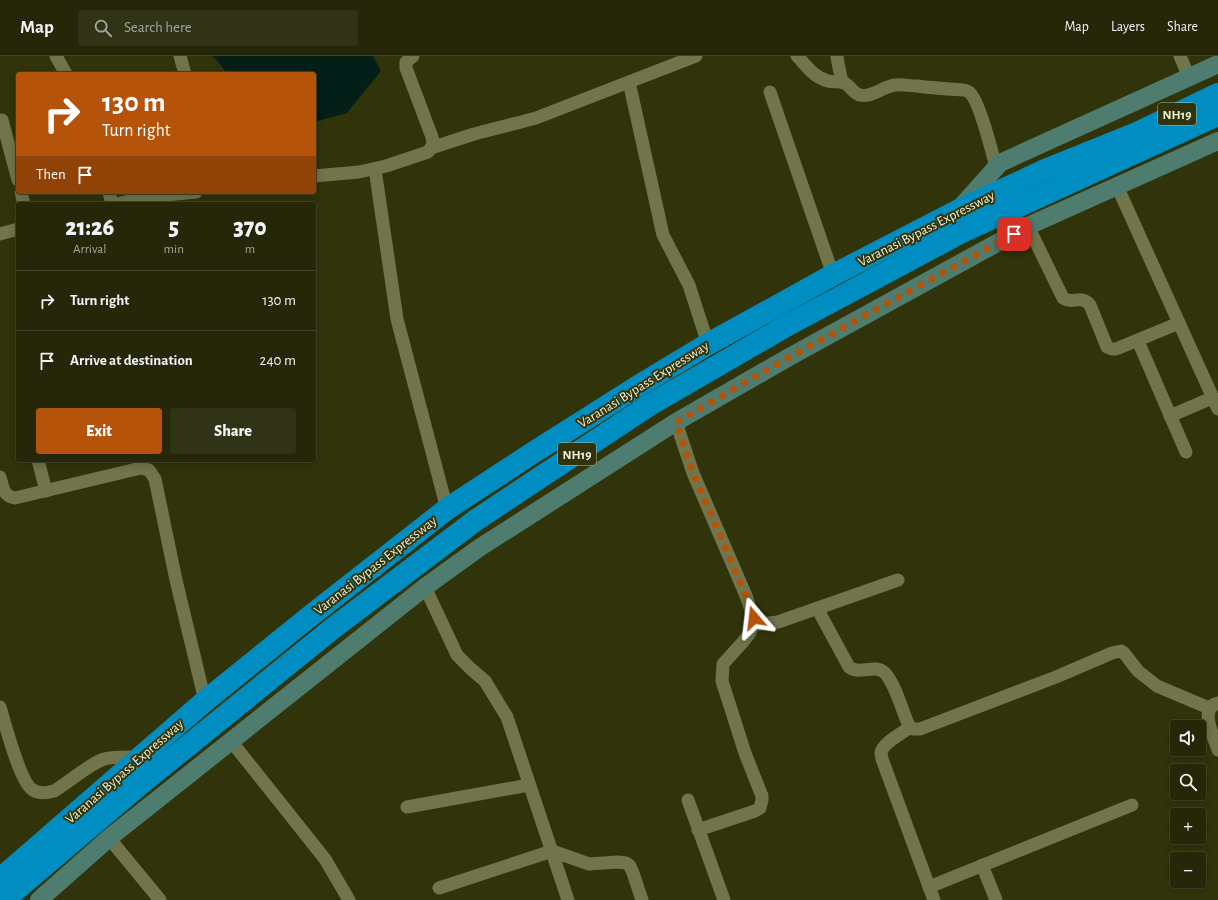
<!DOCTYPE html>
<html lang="en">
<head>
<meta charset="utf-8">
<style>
	:root { --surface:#252708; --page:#313316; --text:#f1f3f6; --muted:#a3a59c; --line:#424429; --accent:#b45309 }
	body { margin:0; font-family:"Alegreya Sans",sans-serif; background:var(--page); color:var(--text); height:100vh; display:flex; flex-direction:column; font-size:15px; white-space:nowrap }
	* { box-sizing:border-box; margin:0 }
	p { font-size:13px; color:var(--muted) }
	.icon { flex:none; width:22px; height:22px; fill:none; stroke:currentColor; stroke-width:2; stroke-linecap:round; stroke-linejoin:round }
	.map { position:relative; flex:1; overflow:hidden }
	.sheet { position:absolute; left:16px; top:146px; width:300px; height:260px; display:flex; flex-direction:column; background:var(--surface); border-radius:4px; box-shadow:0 2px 10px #0003,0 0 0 1px var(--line) }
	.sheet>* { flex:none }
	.guide { position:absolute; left:16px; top:16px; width:300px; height:122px; border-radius:4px; box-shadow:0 2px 10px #0003,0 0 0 1px var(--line); background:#b45309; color:#fff; overflow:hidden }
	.buttons { position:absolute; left:1170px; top:664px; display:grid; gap:8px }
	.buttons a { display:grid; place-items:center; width:36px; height:36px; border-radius:4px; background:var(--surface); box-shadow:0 2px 10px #0003,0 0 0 1px var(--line); font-size:20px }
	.pin { position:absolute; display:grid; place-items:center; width:34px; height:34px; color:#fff; margin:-17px; border-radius:8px; box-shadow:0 2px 6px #0006 }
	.me { position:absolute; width:44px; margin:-22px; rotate:343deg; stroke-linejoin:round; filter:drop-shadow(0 0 3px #0008) }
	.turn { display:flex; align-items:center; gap:14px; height:84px; padding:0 20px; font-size:18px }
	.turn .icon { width:52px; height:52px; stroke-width:2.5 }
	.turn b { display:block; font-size:28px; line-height:34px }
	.then { display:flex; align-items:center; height:38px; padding:0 20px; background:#0003; gap:8px; font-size:15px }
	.eta { display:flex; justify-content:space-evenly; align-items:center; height:68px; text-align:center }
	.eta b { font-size:24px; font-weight:800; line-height:28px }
	.button { display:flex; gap:8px; margin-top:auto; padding:8px 20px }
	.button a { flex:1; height:46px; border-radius:4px; background:var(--accent); color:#fff; font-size:16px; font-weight:800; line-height:46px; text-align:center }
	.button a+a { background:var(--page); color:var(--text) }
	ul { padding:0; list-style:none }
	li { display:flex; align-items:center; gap:12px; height:60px; padding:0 20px; border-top:1px solid var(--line) }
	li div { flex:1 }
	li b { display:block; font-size:15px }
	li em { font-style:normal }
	header { display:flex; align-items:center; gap:24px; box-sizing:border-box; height:56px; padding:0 20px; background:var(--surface); border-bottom:1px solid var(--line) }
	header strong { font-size:19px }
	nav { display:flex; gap:22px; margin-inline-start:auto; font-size:14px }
	.search { width:280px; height:36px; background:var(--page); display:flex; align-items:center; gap:10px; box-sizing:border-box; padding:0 14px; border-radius:4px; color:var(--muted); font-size:15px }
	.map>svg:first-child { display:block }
</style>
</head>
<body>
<header>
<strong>Map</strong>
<div class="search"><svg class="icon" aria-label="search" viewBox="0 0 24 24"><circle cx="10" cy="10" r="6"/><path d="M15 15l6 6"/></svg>Search here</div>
<nav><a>Map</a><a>Layers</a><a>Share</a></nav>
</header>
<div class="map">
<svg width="1218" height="844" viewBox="0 0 1218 844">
	<rect width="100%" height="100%" fill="#31340a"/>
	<path fill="#041e18" d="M 213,0 L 373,0 L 381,15 L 347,57 L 314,66 L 314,18 L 228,18 Z"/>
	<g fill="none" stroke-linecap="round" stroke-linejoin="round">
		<g stroke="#70754b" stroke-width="13">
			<path d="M 56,0 L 66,18"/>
			<path d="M 180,0 L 185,18"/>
			<path d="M 797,0 C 807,10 813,21 828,25 C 834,27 840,24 846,28 C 851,31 854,38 860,39 C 872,42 884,30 895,29 C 903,28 909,30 917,30 C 932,32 948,33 963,34 C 965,34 967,35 969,36 C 979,43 992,96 996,111"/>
			<path d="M 837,0 L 838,7 L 842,26"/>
			<path d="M 1180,0 L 1189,21"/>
			<path d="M 629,26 L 663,179 L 689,229 L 708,288"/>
			<path d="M 770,36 L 833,219"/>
			<path d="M 2,64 L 18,124"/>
			<path d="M 431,92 L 474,78 L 521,66 L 536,62 L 696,0"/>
			<path d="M 375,113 L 397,263 L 447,453"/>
			<path d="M 314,120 L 359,116 L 386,110 L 428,96 C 432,91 434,88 432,81 L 406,12 L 406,6 L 413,0"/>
			<path d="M 1117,130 L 1218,353"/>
			<path d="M 21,136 L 24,148"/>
			<path d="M 109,136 L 112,148"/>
			<path d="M 117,148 L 145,141 L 196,136"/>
			<path d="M 1028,170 L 1063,242 C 1073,249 1081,238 1090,249 L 1107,291 L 1112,293 L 1116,293 L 1179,267"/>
			<path d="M 0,178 L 18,173"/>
			<path d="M 1138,285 L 1186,396"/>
			<path d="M 1170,360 L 1212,342"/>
			<path d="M 676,366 L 693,417 L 747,542 L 753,562 L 753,569 L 749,578 L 742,587 L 723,608 L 722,625 L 745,697 L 762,740 L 762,744 L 760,752 L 755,755 L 698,774"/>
			<path d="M 38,404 L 46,435"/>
			<path d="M 0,421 C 3,431 3,440 15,442 L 141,412 L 149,414 L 155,423 L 176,524 L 205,645"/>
			<path d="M 425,531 L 457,599 L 471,613 L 485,625 L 507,661 L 568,844"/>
			<path d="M 817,552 L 849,611 C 860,620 874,607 885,617 C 894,627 900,647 905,660 C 907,665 908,670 913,673 L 920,673 L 1056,621 L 1112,597 L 1121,595 L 1124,597 L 1138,615 L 1157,630 L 1209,652"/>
			<path d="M 753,569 L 778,566 L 898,524"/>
			<path d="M 1218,647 C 1198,652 1214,681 1218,694"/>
			<path d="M 0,651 C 5,667 20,727 33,734 C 39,738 47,737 54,735 C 68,727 89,708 104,703 C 116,700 129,701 141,701"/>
			<path d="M 910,671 C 903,677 882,687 881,697 C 881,699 882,701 882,703 L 934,844"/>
			<path d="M 231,685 L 325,803 L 349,844"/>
			<path d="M 688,744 L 724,844"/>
			<path d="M 407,751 L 529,729"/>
			<path d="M 109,782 L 160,844"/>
			<path d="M 982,809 L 996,844"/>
			<path d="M 929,831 L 1132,749"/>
			<path d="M 439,832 L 552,795 L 589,808 L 618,806 L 626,807 L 630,810 L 633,817 L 642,844"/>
		</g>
		<g stroke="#4e7c6e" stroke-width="18">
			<path d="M 959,153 L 1000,107 L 1218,8"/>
			<path d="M 39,844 L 109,782 L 425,531 L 479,492 L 676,366 L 791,300 L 1028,170 L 1218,85"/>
		</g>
		<g stroke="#008dc1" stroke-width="22">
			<path d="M 0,823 L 205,645 L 314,557 L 447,453 L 531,398 L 635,332 L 708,288 L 833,219 L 957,155 L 1045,114 L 1137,77 L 1218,38"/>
			<path d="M 4,844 L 137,731 L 332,573 L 476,464 L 648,350 L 786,270 L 962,176 L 1218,59"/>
		</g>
	</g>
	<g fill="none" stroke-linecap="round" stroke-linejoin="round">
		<path stroke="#b45309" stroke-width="7" stroke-dasharray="0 12.6" d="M 754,562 L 747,542 L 693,417 L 676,366 L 791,300 L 1014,178"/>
	</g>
	<g text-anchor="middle" stroke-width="4" stroke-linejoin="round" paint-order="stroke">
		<g fill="#31340a" stroke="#b5b89c" stroke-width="1">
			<rect x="1158" y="47" width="38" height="22" rx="3"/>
			<rect x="558" y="387" width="38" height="22" rx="3"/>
		</g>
		<g font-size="13" font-weight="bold" fill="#eef1da">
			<text x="1177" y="63">NH19</text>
			<text x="577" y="403">NH19</text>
		</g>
		<g font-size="14" fill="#eef1da" stroke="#31340a">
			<text transform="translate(926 172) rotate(-27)" y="5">Varanasi Bypass Expressway</text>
			<text transform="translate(643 328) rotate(-32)" y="5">Varanasi Bypass Expressway</text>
			<text transform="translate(375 509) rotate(-38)" y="5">Varanasi Bypass Expressway</text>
			<text transform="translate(124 715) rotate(-41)" y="5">Varanasi Bypass Expressway</text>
		</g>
	</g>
</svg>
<div class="buttons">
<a><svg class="icon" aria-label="sound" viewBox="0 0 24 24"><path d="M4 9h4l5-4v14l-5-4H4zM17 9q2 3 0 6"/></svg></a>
<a><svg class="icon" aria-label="search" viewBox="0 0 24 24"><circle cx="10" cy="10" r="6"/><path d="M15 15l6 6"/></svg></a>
<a>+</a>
<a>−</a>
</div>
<div class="pin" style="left:1014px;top:178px;background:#d93025"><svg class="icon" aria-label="arrive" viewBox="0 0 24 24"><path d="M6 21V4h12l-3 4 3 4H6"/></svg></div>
<svg class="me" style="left:754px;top:562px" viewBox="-20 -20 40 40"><path d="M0-17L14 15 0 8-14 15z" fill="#b45309" stroke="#fff" stroke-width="4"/></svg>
<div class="guide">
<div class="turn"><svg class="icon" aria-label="right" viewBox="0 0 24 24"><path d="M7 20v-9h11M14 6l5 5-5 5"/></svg><div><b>130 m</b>Turn right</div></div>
<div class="then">Then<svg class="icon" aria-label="arrive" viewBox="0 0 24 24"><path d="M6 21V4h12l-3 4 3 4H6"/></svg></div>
</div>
<section class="sheet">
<div class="eta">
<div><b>21:26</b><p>Arrival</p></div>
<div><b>5</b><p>min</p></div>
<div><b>370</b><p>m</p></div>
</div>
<ul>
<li><svg class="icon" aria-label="right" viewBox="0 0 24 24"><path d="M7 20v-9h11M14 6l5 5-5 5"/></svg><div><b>Turn right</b></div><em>130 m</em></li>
<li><svg class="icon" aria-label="arrive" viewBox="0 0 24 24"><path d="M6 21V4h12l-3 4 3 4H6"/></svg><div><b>Arrive at destination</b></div><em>240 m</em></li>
</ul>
<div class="button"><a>Exit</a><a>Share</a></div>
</section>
</div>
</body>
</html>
